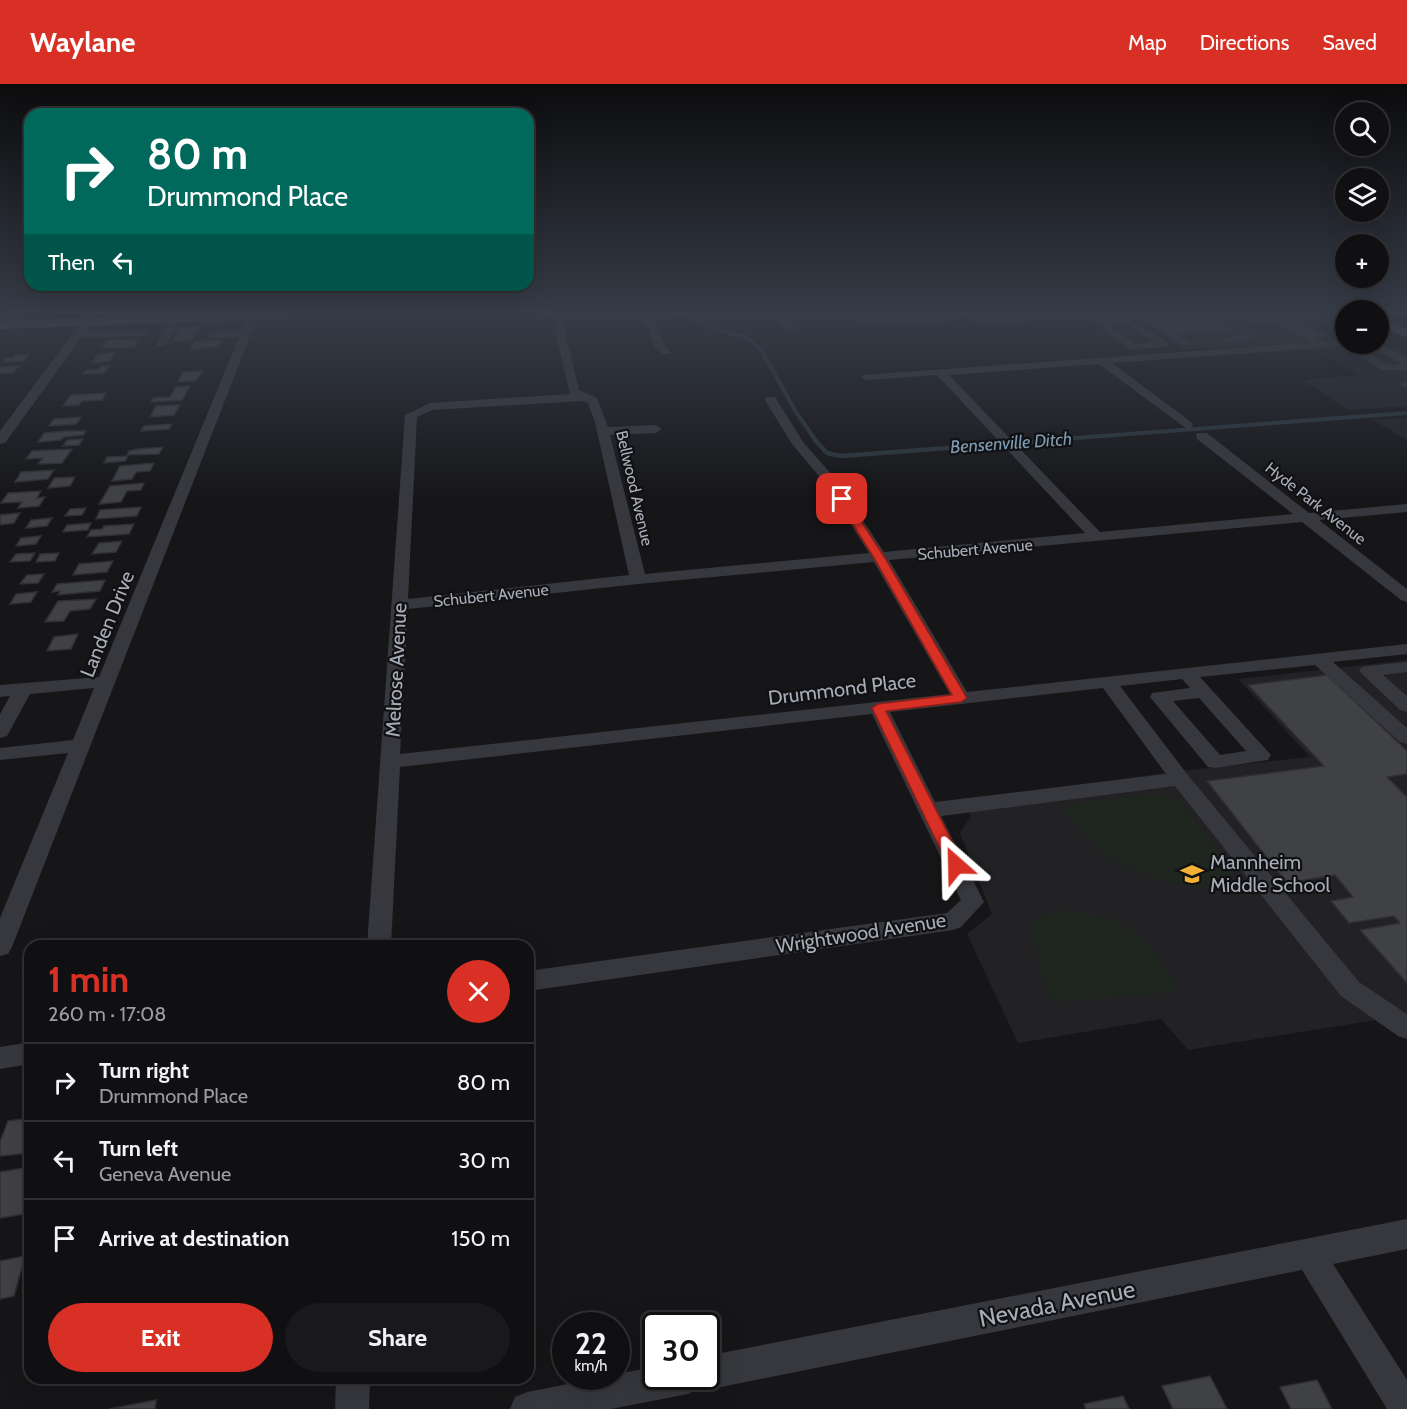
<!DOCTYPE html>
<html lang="en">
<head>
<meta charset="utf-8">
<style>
	:root { --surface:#101012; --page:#19191b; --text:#f1f3f6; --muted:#9c9d9f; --line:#303032; --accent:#d93025 }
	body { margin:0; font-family:Cabin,sans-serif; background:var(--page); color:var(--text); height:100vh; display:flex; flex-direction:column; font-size:22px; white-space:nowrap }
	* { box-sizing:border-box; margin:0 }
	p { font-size:20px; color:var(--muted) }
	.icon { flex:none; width:33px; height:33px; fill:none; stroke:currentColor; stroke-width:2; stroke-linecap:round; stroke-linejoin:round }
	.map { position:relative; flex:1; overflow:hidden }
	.details { position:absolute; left:24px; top:856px; width:510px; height:444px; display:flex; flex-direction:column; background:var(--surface); border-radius:18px; box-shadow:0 6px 24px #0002,0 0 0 2px var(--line) }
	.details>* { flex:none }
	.top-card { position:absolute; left:24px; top:24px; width:510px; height:183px; border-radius:18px; box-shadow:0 6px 24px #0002,0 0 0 2px var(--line); background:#00695c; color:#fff; overflow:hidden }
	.tools { position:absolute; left:1335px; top:18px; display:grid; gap:12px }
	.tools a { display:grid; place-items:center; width:54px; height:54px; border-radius:50%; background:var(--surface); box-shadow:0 6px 24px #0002,0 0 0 2px var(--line); font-size:30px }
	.speed { position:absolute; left:552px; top:1228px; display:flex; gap:12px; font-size:30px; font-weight:700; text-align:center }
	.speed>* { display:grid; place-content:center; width:78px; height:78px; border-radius:50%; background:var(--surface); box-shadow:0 6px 24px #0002,0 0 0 2px var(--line); line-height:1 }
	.speed small { font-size:15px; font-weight:400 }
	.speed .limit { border:3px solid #111; border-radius:9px; background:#fff; color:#111 }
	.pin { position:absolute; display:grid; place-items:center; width:51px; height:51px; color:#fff; margin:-26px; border-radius:12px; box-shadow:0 3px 9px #0006 }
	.me { position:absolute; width:66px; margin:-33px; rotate:335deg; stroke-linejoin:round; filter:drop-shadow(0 0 4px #0008) }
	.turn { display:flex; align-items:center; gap:21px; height:126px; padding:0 24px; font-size:27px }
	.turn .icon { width:78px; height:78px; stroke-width:2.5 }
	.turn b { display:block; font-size:42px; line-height:51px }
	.then { display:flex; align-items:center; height:57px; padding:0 24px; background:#0003; gap:12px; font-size:22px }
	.round { display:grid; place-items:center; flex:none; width:63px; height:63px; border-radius:32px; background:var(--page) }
	.headline { display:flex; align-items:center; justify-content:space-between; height:102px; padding:0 24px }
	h1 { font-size:36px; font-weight:800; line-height:45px; color:var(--accent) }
	.primary-button { display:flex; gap:12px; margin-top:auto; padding:12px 24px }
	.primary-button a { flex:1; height:69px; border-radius:36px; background:var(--accent); color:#fff; font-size:24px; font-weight:800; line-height:69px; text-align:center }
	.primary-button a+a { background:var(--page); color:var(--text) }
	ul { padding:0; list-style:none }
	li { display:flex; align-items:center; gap:18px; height:78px; padding:0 24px; border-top:2px solid var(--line) }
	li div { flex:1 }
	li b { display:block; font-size:22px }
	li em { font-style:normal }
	header { display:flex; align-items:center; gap:36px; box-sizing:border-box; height:84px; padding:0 30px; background:var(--accent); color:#fff }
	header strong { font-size:28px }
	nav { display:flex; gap:33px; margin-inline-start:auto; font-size:21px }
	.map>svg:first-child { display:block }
</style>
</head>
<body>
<header>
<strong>Waylane</strong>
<nav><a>Map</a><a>Directions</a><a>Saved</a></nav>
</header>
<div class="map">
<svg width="1407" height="1325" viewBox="0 0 1407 1325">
	<rect width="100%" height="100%" fill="#161618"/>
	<g fill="#222225">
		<path d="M 1129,229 L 1332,229 L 1345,236 L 1345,256 L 1184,266 Z"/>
		<path d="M 1388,260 L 1407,270 L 1407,322 L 1349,326 L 1302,296 L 1358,291 L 1313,264 Z"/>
		<path d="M 1407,334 L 1407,356 L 1373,336 Z"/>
		<path d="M 1407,576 L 1407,931 L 1188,966 L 1161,935 L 1018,959 L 967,850 L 992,830 L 960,749 L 971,732 L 962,716 L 1181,687 L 1310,673 L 1238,595 Z"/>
	</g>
	<g fill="#1e261f">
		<path d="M 1158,709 L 1181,718 L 1235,789 C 1229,793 1222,798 1215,800 C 1203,804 1189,801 1178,799 C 1128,790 1087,765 1062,721 Z"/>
		<path d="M 1064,827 C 1130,832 1148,853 1179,907 L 1060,918 L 1046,910 L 1031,840 L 1047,830 Z"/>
	</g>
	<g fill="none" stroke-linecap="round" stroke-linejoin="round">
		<g stroke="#2c353c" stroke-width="4">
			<path d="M 680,229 L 713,244 L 747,254 L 760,264 L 796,328 L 816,357"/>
			<path d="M 1035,357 L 1407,329"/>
		</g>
		<path stroke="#2c353c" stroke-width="4.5" d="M 815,356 L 827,369 L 841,372 L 1055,356"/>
	</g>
	<g fill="#404145" stroke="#303034" stroke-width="1.5">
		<path d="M 886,229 L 892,231 L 942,229 L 950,236 L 867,242 L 854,231 Z"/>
		<path d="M 1148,229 L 1286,229 L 1328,252 L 1316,253 L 1323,257 L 1310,258 L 1277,240 L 1266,241 L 1229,233 L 1215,234 L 1234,246 L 1179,250 Z"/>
		<path d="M 199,242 L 192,256 L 173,257 L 180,243 Z"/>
		<path d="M 140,255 L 134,263 L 102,264 L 108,256 Z"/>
		<path d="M 222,256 L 219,262 L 190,266 L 195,257 Z"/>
		<path d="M 115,269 L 110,277 L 92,279 L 98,270 Z"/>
		<path d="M 29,270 L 24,277 L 2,278 L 5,274 L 13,274 L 16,271 Z"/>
		<path d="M 19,282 L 13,289 L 0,289 L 0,283 Z"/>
		<path d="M 102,282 L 110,282 L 104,289 L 83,290 L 87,286 L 99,285 Z"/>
		<path d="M 203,287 L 195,297 L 178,298 L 183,288 Z"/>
		<path d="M 190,302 L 182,316 L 151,318 L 153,314 L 170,313 L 176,303 Z"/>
		<path d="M 106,309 L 102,316 L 82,317 L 79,321 L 63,322 L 71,311 Z"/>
		<path d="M 180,321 L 174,331 L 150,333 L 156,322 Z"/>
		<path d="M 81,333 L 76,340 L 49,342 L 54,335 Z"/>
		<path d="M 172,340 L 169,345 L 141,347 L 144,342 Z"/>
		<path d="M 66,347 L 86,347 L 83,351 L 64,353 L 61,356 L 38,358 L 44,349 Z"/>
		<path d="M 83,355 L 79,361 L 63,362 L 67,356 Z"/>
		<path d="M 163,363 L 159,370 L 127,371 L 129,367 L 138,365 Z"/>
		<path d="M 72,365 L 62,379 L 38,380 L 43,374 L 26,375 L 32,367 Z"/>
		<path d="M 128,372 L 125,377 L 104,379 L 107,373 Z"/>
		<path d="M 154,379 L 150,387 L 136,388 L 132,395 L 112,397 L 120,382 Z"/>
		<path d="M 54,386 L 48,395 L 15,398 L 21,388 Z"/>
		<path d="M 75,393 L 70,402 L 48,404 L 54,394 Z"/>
		<path d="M 144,399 L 141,406 L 127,407 L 121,418 L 99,420 L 110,402 Z"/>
		<path d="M 41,407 L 37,414 L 45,413 L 39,422 L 18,424 L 22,418 L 1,419 L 8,409 Z"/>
		<path d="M 141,423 L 137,432 L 96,435 L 100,426 Z"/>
		<path d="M 86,424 L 82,431 L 65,432 L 70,425 Z"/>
		<path d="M 20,429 L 14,439 L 0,441 L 0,431 Z"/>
		<path d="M 52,434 L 47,442 L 26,444 L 31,436 Z"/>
		<path d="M 91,439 L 88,446 L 63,448 L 67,441 Z"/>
		<path d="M 134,440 L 129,450 L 87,453 L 91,446 L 102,445 L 104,442 Z"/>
		<path d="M 41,452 L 36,460 L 16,462 L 21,454 Z"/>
		<path d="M 122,457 L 116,468 L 92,470 L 99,459 Z"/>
		<path d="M 35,469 L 30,477 L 10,478 L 16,470 Z"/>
		<path d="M 59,469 L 55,477 L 36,478 L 40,470 Z"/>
		<path d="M 113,477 L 107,488 L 73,491 L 79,480 Z"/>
		<path d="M 44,490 L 38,499 L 20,500 L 27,491 Z"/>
		<path d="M 105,496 L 100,507 L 58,511 L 60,507 L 52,508 L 57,500 Z"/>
		<path d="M 37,508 L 31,518 L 10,520 L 16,510 Z"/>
		<path d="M 96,515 L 90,525 L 70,527 L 64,537 L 45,538 L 58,517 Z"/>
		<path d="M 78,550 L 71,565 L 47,567 L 54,553 Z"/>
		<path d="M 1327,591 L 1407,667 L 1407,690 L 1387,693 L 1407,713 L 1407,899 L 1360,846 L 1400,839 L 1394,832 L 1349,839 L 1331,817 L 1353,813 L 1335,791 L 1287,799 L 1207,697 L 1324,682 L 1248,601 Z"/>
		<path d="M 30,1034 L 30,1069 L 0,1072 L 0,1058 L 8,1037 Z"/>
		<path d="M 30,1083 L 30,1129 L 0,1134 L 0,1088 Z"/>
		<path d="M 25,1172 L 14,1212 L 0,1215 L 0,1177 Z"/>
		<path d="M 1210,1292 L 1227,1325 L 1173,1325 L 1162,1302 Z"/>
		<path d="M 1317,1296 L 1332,1325 L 1291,1325 L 1280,1303 Z"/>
		<path d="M 1123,1312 L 1129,1325 L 1086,1325 L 1084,1320 Z"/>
		<path d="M 156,1316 L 155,1325 L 109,1325 Z"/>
	</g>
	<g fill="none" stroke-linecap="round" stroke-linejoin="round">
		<g fill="#37383d" fill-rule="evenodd">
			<path d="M 88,229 L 98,229 L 86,248 L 144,246 L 149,249 L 144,252 L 81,254 L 5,359 L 0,360 L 0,347 Z"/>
			<path d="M 249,229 L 259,229 L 12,863 L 8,870 L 0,872 L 0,834 L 68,669 L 0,676 L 0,664 L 73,656 L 94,604 L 30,610 L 7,652 L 0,654 L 0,630 L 10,612 L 0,613 L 0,601 L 99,593 L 239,253 L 212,254 L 207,251 L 212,248 L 242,246 Z"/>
			<path d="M 551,229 L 561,229 L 579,306 L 597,314 L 608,343 L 656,341 L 662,345 L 656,349 L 610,351 L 645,490 L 869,469 L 824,398 L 792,360 L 765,316 L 767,313 L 775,313 L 803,358 L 834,393 L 884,468 L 1085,449 L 937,291 L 867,296 L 861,293 L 863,291 L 1346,256 L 1346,260 L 1351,260 L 1346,262 L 1112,279 L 1191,338 L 1193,341 L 1191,344 L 1187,345 L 1099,280 L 949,291 L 1100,448 L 1293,430 L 1197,355 L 1196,352 L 1197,349 L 1207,349 L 1309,429 L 1407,420 L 1407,428 L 1319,436 L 1407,505 L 1407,518 L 1401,516 L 1302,438 L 889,476 L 967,608 L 1407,560 L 1407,570 L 1333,578 L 1407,644 L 1407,660 L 1400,658 L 1315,581 L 1200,593 L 1271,671 L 1268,676 L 1261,677 L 1215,684 L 1208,683 L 1150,613 L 1152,609 L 1190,604 L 1182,595 L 1120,602 L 1187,690 L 1359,898 L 1407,930 L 1407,955 L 1398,952 L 1341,912 L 1175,702 L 941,732 L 984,818 L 961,843 L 953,846 L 528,907 L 528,887 L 947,829 L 961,816 L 872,630 L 400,683 L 391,862 L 367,862 L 405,331 L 430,319 L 570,310 ZM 582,317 L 588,319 L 595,338 L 629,491 L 408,515 L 417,333 L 432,326 ZM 874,478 L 950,610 L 400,670 L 408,525 L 638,500 ZM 1103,604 L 1166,690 L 935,718 L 890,628 ZM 1199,614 L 1246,667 L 1220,671 L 1173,617 Z"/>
			<path d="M 642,229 L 652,229 L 665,262 L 671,268 L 670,270 L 662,270 L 655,263 Z"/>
			<path d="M 774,229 L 784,229 L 796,245 L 795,247 L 787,247 Z"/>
			<path d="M 963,229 L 974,229 L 980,235 L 1054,229 L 1056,232 L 1051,235 L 978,241 Z"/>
			<path d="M 1136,229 L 1148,229 L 1191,259 L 1190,261 L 1182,261 Z"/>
			<path d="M 1309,229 L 1322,229 L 1346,242 L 1346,250 Z"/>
			<path d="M 172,233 L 181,235 L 165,262 L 157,262 L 156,260 Z"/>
			<path d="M 1129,234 L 1168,259 L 1168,263 L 1130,265 L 1093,238 L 1098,235 ZM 1127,240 L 1153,258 L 1136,260 L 1109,241 Z"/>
			<path d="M 1236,237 L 1258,250 L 1258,254 L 1225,258 L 1225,254 L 1244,250 L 1231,240 Z"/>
			<path d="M 1380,260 L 1407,274 L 1407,286 L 1382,286 L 1347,264 L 1352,261 ZM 1374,265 L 1402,280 L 1388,281 L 1364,266 Z"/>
			<path d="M 1405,298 L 1407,298 L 1407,304 L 1399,301 Z"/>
			<path d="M 1407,578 L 1407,588 L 1383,591 L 1407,612 L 1407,628 L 1400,626 L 1359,587 L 1362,583 L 1368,582 Z"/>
			<path d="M 30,958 L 30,980 L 0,985 L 0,963 Z"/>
			<path d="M 1407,1135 L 1407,1165 L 1333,1180 L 1407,1296 L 1407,1325 L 1387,1325 L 1302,1186 L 706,1306 L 700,1303 L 688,1310 L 611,1325 L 510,1325 L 515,1313 L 527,1308 L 604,1293 L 616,1293 L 616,1290 L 656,1283 L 656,1293 L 706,1293 L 706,1272 Z"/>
			<path d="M 336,1294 L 370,1294 L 369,1325 L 335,1325 Z"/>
		</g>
		<g fill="#53555c" fill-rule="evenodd">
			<path d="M 208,229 L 326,229 L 320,233 L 0,245 L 0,237 Z"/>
			<path d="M 1339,229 L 1346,229 L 1346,233 L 1340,232 Z"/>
			<path d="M 1378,232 L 1407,245 L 1407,254 L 1378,241 Z"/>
		</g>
	</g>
	<linearGradient id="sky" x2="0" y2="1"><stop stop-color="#0c0c0d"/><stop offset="0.55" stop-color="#363c48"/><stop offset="1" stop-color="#363c48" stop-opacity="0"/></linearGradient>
	<rect width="1407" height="415" fill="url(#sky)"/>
	<path fill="#d93025" stroke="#8d1f18" stroke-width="1.5" d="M 842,412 L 845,413 L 885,474 L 967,614 L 961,618 L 886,627 L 964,781 L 961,785 L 950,785 L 948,781 L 872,624 L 878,620 L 952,611 L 874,474 L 837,415 Z"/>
	<defs>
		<g id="school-bare" transform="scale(1.8)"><path d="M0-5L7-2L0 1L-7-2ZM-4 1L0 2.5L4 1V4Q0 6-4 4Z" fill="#f2b134" stroke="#111113" stroke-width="2.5" paint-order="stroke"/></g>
	</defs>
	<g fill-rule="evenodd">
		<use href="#school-bare" x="1192" y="790"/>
	</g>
	<g text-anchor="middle" stroke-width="4.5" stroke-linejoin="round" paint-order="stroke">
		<g font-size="16" fill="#a8adb8" stroke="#111113">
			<text transform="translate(635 404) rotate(77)" y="6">Bellwood Avenue</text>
			<text transform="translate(1316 419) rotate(38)" y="6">Hyde Park Avenue</text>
			<text transform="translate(975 465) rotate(-5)" y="6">Schubert Avenue</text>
			<text transform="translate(491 511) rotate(-6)" y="6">Schubert Avenue</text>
		</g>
		<g font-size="18" font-style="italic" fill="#7f9bb3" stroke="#111113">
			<text transform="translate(1011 359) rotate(-4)" y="6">Bensenville Ditch</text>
		</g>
		<g font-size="20" fill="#a8adb8" stroke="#111113">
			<text transform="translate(107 540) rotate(-68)" y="7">Landen Drive</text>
			<text transform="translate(396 586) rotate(-87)" y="7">Melrose Avenue</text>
			<text transform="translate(842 605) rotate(-7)" y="7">Drummond Place</text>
			<text transform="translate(861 849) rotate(-9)" y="7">Wrightwood Avenue</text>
		</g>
		<g font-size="20" fill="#a8adb8" stroke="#111113" text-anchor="start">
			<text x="1210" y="785">Mannheim<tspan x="1210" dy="23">Middle School</tspan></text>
		</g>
		<g font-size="24" fill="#a8adb8" stroke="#111113">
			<text transform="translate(1057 1220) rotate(-11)" y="8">Nevada Avenue</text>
		</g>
	</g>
</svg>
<div class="tools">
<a><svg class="icon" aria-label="search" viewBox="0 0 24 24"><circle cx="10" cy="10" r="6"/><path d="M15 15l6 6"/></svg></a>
<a><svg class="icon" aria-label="layers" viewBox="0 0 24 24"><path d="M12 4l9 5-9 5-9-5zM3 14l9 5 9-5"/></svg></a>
<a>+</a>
<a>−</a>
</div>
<div class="speed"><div>22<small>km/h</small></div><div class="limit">30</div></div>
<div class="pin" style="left:842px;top:415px;background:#d93025"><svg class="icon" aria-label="arrive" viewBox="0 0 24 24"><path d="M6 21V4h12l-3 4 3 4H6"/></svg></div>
<svg class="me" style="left:956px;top:781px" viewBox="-20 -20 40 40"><path d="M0-17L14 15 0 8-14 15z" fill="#d93025" stroke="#fff" stroke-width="4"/></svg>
<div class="top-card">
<div class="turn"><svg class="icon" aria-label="right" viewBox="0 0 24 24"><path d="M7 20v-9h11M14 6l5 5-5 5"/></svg><div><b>80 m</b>Drummond Place</div></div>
<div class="then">Then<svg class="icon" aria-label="left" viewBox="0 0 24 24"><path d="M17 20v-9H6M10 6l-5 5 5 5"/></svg></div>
</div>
<section class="details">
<div class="headline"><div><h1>1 min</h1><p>260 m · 17:08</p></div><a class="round" style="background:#d93025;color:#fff"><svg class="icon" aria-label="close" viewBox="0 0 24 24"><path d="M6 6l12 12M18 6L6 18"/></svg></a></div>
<ul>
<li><svg class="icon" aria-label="right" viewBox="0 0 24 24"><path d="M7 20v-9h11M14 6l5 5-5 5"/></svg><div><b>Turn right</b><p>Drummond Place</p></div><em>80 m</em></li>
<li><svg class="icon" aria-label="left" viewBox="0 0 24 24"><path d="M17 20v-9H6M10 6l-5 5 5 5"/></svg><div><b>Turn left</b><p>Geneva Avenue</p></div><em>30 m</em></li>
<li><svg class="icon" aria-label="arrive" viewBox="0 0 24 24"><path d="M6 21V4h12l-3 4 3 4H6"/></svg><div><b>Arrive at destination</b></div><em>150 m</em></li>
</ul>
<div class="primary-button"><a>Exit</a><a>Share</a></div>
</section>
</div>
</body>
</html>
